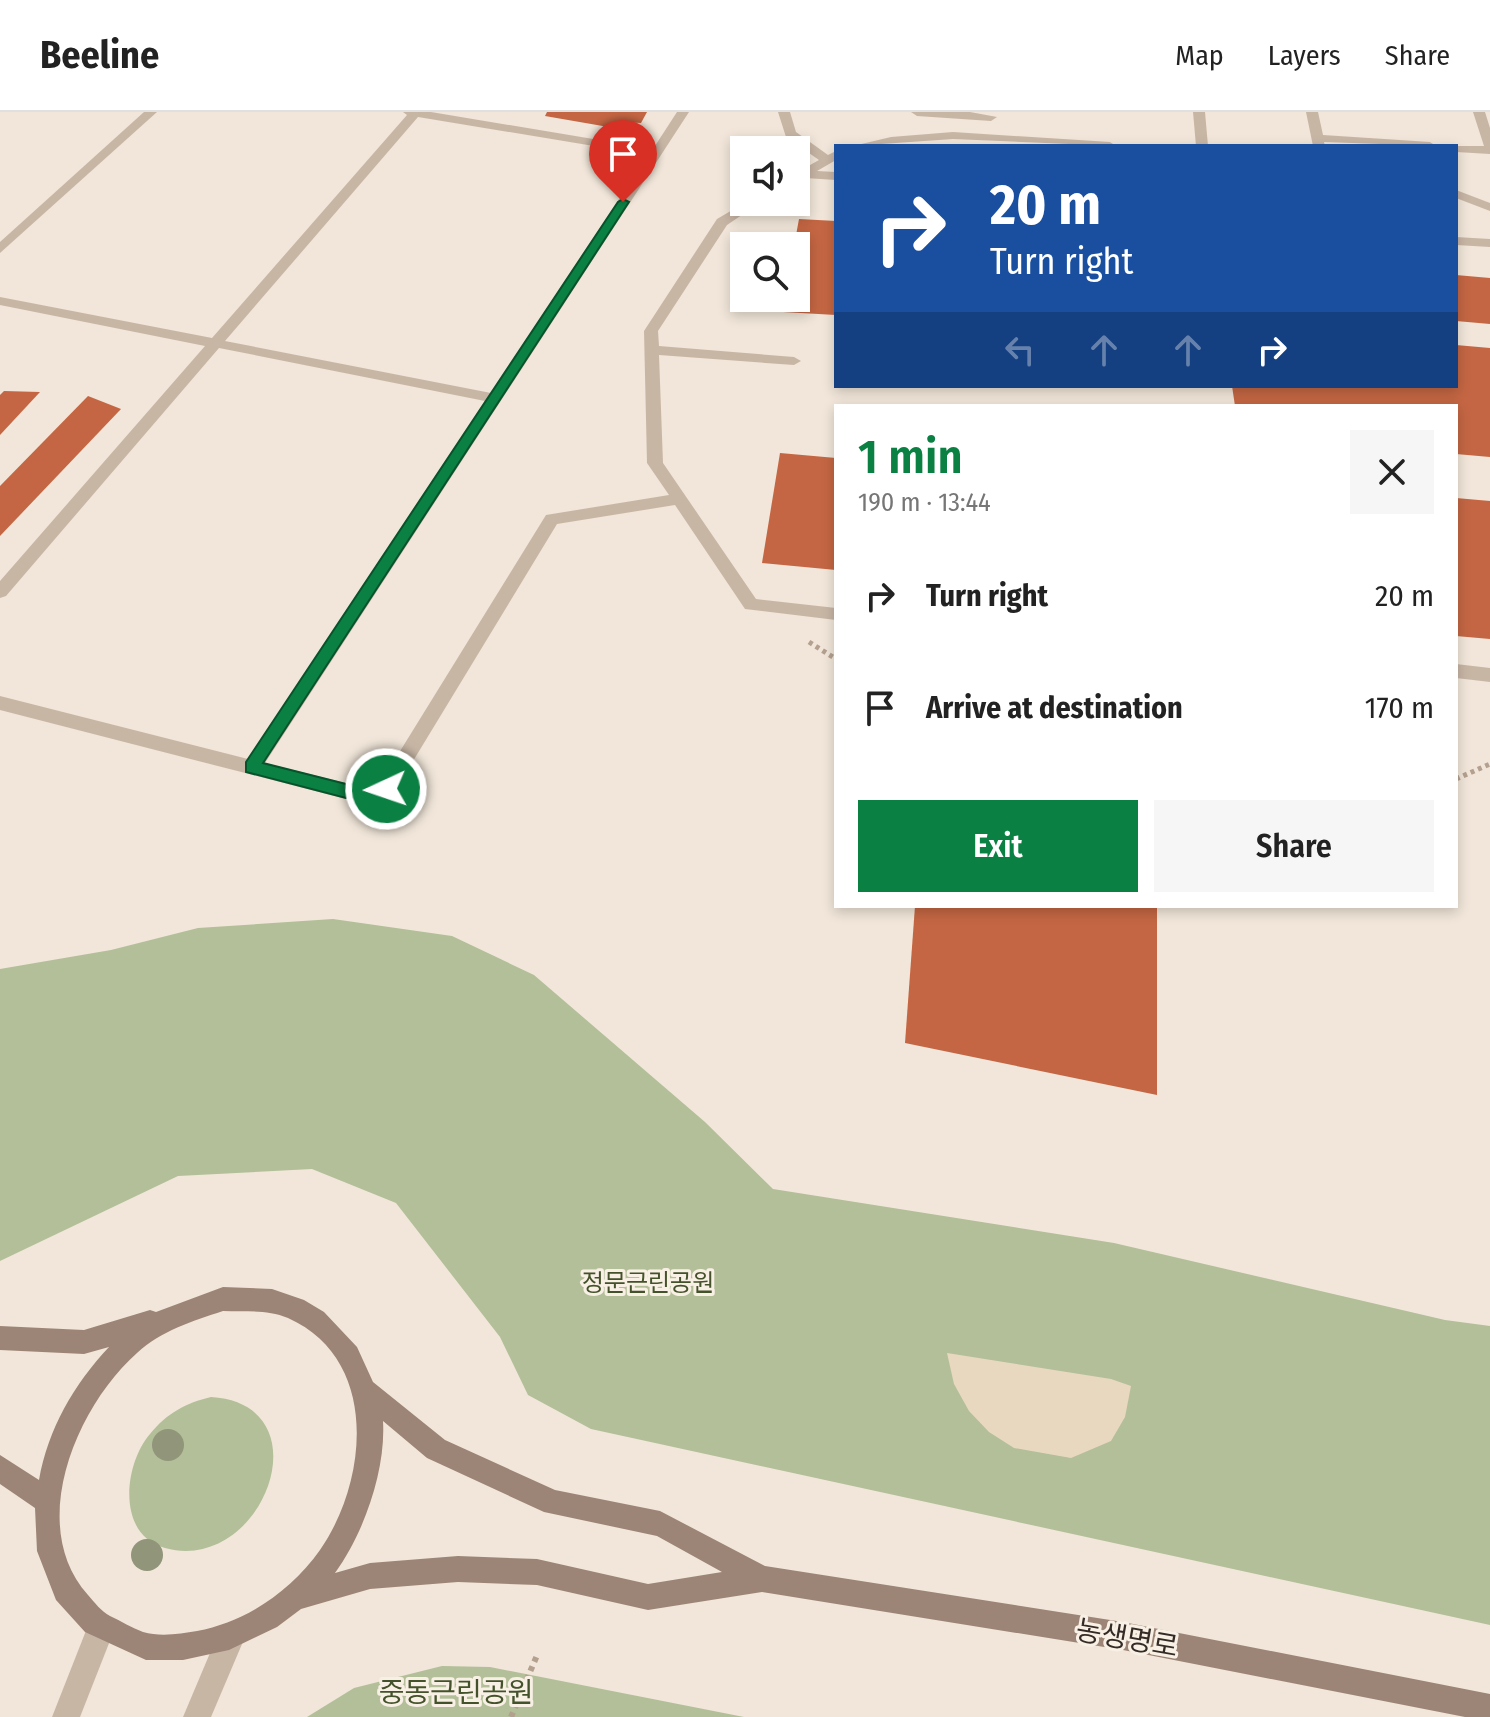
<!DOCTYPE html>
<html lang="en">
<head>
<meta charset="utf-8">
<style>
	:root { --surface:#fff; --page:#f6f6f6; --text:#222; --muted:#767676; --line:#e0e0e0; --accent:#0b8043 }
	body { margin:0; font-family:"Fira Sans Condensed","Noto Sans KR",sans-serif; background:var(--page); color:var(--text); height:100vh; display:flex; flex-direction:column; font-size:30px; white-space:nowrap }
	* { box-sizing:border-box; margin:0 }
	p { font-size:26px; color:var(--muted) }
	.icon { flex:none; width:44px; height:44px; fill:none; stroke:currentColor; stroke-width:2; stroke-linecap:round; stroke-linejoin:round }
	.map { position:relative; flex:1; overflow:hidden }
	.sheet { position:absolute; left:834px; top:292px; width:624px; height:504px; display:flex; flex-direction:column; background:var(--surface); border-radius:0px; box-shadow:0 4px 12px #0003 }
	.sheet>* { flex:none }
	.top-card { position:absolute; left:834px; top:32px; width:624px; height:244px; border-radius:0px; box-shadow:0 4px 12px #0003; background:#1a4fa0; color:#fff; overflow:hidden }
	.fabs { position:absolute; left:730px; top:24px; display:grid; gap:16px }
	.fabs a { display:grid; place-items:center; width:80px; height:80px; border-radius:0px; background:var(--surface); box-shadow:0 4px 12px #0003; font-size:40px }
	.pin { position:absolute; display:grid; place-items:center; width:68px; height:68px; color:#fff; margin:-82px -34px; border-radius:50% 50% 50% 0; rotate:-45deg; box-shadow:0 0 8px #0007 }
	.pin .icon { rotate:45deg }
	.me { position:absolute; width:88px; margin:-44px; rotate:267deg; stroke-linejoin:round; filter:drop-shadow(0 0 6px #0008) }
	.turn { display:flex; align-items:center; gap:28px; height:168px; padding:0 24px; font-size:36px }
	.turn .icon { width:104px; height:104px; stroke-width:2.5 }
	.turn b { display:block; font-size:56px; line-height:68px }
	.lanes { display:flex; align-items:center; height:76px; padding:0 24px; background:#0003; justify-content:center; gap:40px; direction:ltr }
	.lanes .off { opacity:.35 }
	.round { display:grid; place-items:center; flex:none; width:84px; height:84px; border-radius:0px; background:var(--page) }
	.head { display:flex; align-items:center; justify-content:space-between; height:136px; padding:0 24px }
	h1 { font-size:48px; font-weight:600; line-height:60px; color:var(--accent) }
	.primary-button { display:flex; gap:16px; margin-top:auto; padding:16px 24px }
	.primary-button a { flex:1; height:92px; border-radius:0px; background:var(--accent); color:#fff; font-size:32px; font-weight:600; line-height:92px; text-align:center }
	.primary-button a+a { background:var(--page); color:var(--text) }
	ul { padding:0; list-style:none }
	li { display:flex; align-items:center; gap:24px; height:112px; padding:0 24px }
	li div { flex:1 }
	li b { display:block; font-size:30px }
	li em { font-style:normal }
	header { display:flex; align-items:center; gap:48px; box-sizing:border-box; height:112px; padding:0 40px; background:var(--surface); border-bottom:2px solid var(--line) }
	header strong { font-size:38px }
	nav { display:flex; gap:44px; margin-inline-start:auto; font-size:28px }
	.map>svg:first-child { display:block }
</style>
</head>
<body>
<header>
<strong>Beeline</strong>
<nav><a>Map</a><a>Layers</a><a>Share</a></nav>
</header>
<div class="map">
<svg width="1490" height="1605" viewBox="0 0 1490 1605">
	<rect width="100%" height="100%" fill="#f1e6d9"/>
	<g fill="#b2bf99">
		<path d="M 333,807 L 452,824 L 534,863 L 705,1010 L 773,1077 L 1114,1131 L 1445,1208 L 1490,1214 L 1490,1513 L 591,1317 L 528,1283 L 500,1225 L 396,1091 L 312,1057 L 178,1064 L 0,1149 L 0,857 L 111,838 L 198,816 Z"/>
		<path d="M 211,1285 C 327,1292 263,1463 165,1436 C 116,1423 124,1352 150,1322 C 167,1301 186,1291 211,1285 Z"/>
		<path d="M 442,1554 L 490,1555 L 744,1605 L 307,1605 L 354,1576 Z"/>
	</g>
	<path fill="#e9d8c0" d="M 947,1241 L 1111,1267 L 1131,1274 L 1125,1305 L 1111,1329 L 1071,1346 L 1014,1336 L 989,1320 L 969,1299 L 954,1272 Z"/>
	<g fill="#c46643">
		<path d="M 547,0 L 647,0 L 641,11 L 625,10 L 620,17 L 545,4 Z"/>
		<path d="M 799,107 L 836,109 L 836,203 L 783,200 L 785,186 L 796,186 L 794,134 Z"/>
		<path d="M 1456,163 L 1490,166 L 1490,212 L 1456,209 Z"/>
		<path d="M 1456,233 L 1490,236 L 1490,345 L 1456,342 L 1456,294 L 1235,294 L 1232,274 L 1456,274 Z"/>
		<path d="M 4,279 L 40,280 L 0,323 L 0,283 Z"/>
		<path d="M 88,284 L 121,297 L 0,424 L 0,374 Z"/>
		<path d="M 780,341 L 836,346 L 836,458 L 762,451 Z"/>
		<path d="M 1456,386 L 1490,389 L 1490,527 L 1456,524 Z"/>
		<path d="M 915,794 L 1157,794 L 1157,983 L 905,931 Z"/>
	</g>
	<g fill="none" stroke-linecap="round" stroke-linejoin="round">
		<g stroke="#b4a08f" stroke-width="5" stroke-dasharray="4 4" stroke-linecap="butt">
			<path d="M 809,530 L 836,547"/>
			<path d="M 1456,667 L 1490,652"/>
		</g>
		<path stroke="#b4a08f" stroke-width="6" stroke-dasharray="5 5" stroke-linecap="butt" d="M 511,1605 L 538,1541"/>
		<g fill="#c8b6a5" fill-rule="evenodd">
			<path d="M 144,0 L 157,0 L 0,141 L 0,130 Z"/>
			<path d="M 403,0 L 431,0 L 653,37 L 677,0 L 689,0 L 265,651 L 346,671 L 381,670 L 546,403 L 669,383 L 647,351 L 644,219 L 717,107 L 746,90 L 761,90 L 727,113 L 658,219 L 659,234 L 794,245 L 801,249 L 794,253 L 659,243 L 663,351 L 756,487 L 836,496 L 836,508 L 745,497 L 675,393 L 557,412 L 393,682 L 346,687 L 0,598 L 0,584 L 248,647 L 485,289 L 219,236 L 6,484 L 0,486 L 0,469 L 205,234 L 0,193 L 0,185 L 212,226 L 407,3 ZM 418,5 L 648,43 L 491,281 L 225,229 Z"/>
			<path d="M 778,0 L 790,0 L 796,20 L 828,43 L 836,39 L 836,48 L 817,59 L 836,60 L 836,68 L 805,66 L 796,70 L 796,61 L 819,48 L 786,25 Z"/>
			<path d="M 911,0 L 970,0 L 997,5 L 991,9 L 917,4 Z"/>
			<path d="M 1193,0 L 1205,0 L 1208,34 L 1196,34 Z"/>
			<path d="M 1306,0 L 1318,0 L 1323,23 L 1430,30 L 1436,34 L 1324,30 L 1325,34 L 1313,34 Z"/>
			<path d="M 1473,0 L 1485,0 L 1490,16 L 1490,42 L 1456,40 L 1456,34 L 1451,34 L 1484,34 Z"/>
			<path d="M 953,20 L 1110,30 L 1116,34 L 953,27 L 853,34 L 891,25 Z"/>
			<path d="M 1456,78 L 1490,91 L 1490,99 L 1456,86 Z"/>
			<path d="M 1456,125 L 1490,127 L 1490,135 L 1456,133 Z"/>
			<path d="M 1456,552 L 1490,556 L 1490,570 L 1456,566 Z"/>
		</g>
		<g fill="#c8b6a5" fill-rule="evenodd">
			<path d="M 101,1502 L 111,1506 L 115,1516 L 80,1605 L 52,1605 L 91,1506 Z"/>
			<path d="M 231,1511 L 241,1515 L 245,1525 L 211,1605 L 183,1605 L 221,1515 Z"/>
		</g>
		<path fill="#9c8577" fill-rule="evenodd" d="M 223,1175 L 272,1177 L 304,1188 L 324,1200 L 357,1235 L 373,1270 L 445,1328 L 555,1378 L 660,1399 L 765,1454 L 1123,1510 L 1490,1582 L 1490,1605 L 1465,1605 L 1123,1538 L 762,1480 L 648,1498 L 537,1473 L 458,1470 L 370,1477 L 301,1497 L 277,1515 L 229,1538 L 183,1548 L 146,1548 L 85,1520 L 56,1488 L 37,1439 L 35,1396 L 0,1372 L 0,1343 L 39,1368 C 48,1317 74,1272 109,1235 L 84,1242 L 0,1238 L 0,1214 L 84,1218 L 150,1198 L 156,1200 ZM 223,1199 C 245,1200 267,1197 288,1206 C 380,1247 368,1369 320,1438 C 291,1479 246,1510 197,1519 C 180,1522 160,1525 143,1520 C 132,1516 121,1509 110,1504 C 101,1499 95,1491 88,1483 C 26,1414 76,1295 137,1241 C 161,1219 192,1209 223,1199 ZM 383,1309 L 427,1346 L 544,1400 L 657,1424 L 722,1460 L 648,1472 L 537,1447 L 458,1444 L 370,1451 L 335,1461 C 364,1421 386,1358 383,1309 Z"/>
	</g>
	<g fill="#919579">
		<circle cx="168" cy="1333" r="16"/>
		<circle cx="147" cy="1443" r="16"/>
	</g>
	<path fill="#0b8043" stroke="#07532c" stroke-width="2" d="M 623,87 L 629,90 L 263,651 L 346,672 L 386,670 L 392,673 L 392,682 L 346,686 L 246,660 L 246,650 L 618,90 Z"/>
	<g text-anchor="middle" stroke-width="6" stroke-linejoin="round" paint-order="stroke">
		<g font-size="24" fill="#43522a" stroke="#f9f0e5">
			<text x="648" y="1179">정문근린공원</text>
		</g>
		<g font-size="28" fill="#342b26" stroke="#f9f0e5">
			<text transform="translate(1127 1526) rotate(10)" y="10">농생명로</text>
		</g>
		<g font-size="28" fill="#43522a" stroke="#f9f0e5">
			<text x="456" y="1590">중동근린공원</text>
		</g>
	</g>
</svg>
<div class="fabs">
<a><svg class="icon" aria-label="sound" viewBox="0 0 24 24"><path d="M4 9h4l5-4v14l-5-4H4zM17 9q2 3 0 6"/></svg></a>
<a><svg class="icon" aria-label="search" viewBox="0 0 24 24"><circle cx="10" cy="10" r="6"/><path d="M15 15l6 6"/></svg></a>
</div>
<div class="pin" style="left:623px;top:90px;background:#d93025"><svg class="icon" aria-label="arrive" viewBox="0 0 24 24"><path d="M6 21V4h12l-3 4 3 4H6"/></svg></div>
<svg class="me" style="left:386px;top:677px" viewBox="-20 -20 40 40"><circle r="17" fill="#0b8043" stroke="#fff" stroke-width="3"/><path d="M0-11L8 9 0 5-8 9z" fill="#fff"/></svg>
<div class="top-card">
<div class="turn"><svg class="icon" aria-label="right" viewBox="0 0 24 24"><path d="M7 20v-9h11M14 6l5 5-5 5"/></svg><div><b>20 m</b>Turn right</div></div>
<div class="lanes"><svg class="icon off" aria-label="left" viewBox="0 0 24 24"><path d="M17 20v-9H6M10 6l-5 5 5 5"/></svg><svg class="icon off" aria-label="ahead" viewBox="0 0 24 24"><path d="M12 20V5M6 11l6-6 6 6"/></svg><svg class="icon off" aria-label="ahead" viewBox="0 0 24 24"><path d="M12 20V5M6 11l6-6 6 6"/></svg><svg class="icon" aria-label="right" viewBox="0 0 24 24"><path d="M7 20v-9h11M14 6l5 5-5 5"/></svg></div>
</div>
<section class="sheet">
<div class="head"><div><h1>1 min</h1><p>190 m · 13:44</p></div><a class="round"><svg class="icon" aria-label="close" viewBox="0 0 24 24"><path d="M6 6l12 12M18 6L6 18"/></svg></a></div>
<ul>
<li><svg class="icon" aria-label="right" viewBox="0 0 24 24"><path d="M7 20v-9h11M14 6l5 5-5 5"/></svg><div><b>Turn right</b></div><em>20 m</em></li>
<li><svg class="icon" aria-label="arrive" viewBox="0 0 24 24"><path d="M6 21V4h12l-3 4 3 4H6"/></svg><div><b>Arrive at destination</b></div><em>170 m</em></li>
</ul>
<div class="primary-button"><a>Exit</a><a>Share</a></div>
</section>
</div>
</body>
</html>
